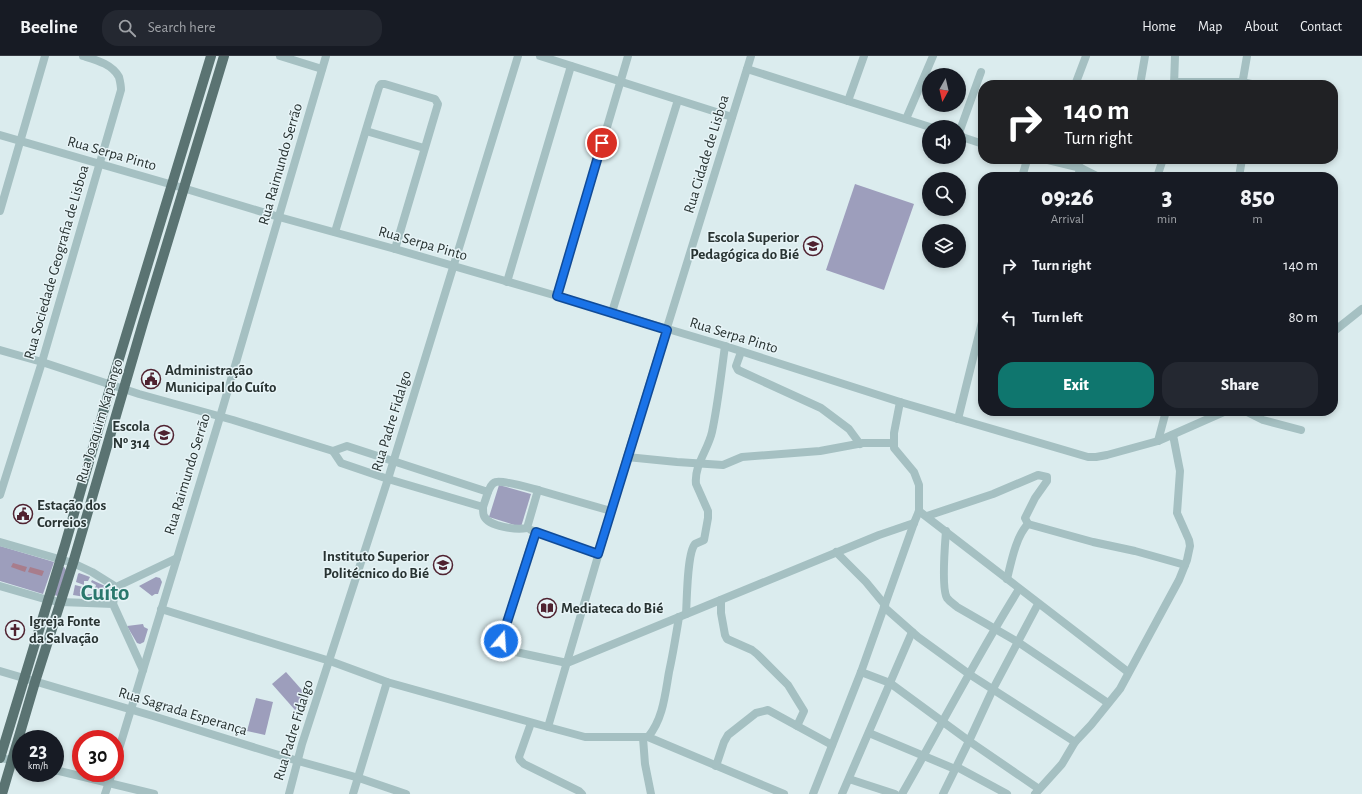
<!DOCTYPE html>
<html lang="en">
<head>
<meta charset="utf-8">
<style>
	:root { --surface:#171b24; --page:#242831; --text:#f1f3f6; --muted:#9ea1a6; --line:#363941; --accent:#0f766e }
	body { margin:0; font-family:"Alegreya Sans",sans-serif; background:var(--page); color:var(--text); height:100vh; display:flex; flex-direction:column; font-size:15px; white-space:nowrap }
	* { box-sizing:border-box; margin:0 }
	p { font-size:13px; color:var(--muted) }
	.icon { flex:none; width:22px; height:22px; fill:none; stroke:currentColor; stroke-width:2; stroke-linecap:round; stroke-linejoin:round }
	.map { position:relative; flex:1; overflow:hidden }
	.sheet { position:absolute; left:978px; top:116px; width:360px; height:244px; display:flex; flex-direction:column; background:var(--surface); border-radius:16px; box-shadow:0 2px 6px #0003 }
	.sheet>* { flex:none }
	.guide { position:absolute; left:978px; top:24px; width:360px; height:84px; border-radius:16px; box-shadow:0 2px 6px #0003; background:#202124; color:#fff; overflow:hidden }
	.needle { width:26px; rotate:188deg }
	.fabs { position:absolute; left:922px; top:12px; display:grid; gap:8px }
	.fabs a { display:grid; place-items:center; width:44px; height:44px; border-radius:50%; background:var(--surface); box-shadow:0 2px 6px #0003; font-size:20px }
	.speed { position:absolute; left:12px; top:674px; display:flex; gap:8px; font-size:20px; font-weight:700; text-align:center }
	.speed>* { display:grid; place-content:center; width:52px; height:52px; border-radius:50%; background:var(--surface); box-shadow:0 2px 6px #0003; line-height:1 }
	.speed small { font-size:10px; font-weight:400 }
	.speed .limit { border:6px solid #d22; background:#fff; color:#111 }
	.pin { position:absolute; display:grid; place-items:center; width:34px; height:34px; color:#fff; margin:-17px; border:2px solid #fff; border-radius:50%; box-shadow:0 1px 4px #0007 }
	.me { position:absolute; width:44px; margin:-22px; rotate:18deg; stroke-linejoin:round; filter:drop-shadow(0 0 3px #0008) }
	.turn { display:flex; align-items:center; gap:14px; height:84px; padding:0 20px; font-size:18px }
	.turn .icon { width:52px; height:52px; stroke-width:2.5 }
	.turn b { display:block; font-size:28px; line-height:34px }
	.eta { display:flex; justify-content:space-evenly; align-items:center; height:68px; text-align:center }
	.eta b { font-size:24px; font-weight:800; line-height:28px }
	.button { display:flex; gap:8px; margin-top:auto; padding:8px 20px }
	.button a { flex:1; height:46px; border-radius:16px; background:var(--accent); color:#fff; font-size:16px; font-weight:800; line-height:46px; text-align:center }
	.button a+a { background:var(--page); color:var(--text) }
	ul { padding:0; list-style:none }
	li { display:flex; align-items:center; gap:12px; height:52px; padding:0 20px }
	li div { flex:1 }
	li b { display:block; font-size:15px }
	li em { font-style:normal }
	header { display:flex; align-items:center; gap:24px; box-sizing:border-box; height:56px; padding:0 20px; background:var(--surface); border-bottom:1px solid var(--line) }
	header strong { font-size:19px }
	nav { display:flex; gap:22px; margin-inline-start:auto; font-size:14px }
	.search { width:280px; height:36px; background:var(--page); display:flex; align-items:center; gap:10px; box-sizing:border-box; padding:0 14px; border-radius:16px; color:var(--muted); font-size:15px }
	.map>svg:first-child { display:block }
</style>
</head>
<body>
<header>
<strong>Beeline</strong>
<div class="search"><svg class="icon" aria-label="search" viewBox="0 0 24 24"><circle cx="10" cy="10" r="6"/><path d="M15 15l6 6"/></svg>Search here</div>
<nav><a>Home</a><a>Map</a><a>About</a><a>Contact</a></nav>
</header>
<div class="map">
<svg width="1362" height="738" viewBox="0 0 1362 738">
	<rect width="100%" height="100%" fill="#dbecee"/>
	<g fill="#9d9ebc">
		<path d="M 855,128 L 914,148 L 884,234 L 826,214 Z"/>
		<path d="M 499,429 L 531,438 L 521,471 L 489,461 Z"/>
		<path d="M 0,490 L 54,506 L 43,538 L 0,525 Z"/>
		<path d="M 62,511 L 64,511 L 66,514 L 58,540 L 54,539 Z"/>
		<path d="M 79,517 L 90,521 L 88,525 L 84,525 L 84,529 L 76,526 L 78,518 Z"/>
		<path d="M 156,521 L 160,522 L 162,526 L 158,538 L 155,538 L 152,540 L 139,530 Z"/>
		<path d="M 92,524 L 105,530 L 105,533 L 103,534 L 95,532 L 96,529 L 91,526 Z"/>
		<path d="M 75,529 L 83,531 L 82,534 L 85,536 L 85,541 L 73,539 Z"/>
		<path d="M 94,534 L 102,537 L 102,541 L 87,540 L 88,538 L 93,538 Z"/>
		<path d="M 143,568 L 144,571 L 148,573 L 144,586 L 140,588 L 137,587 L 127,570 Z"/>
		<path d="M 286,616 L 309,642 L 295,654 L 272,628 Z"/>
		<path d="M 256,642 L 273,646 L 265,679 L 247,675 Z"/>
	</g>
	<g fill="#a87d8c">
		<path d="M 13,507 L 27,511 L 25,516 L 11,511 Z"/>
		<path d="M 30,511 L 44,515 L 42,520 L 28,516 Z"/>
	</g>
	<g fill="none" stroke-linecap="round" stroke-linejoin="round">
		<g stroke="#a5c0c2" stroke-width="8">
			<path d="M 280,0 L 322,13"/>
			<path d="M 540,0 L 732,61"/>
			<path d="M 747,13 L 930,71"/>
			<path d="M 1174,26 L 1242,26 L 1256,29"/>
			<path d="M 1075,29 L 1086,0"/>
			<path d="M 1140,29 L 1145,0"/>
			<path d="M 1174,29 L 1175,0"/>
			<path d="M 1242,29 L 1247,0"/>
			<path d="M 848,45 L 864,0"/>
			<path d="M 906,63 L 933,0"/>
			<path d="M 366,75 L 424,92"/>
			<path d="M 959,77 L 981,16"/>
			<path d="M 0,79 L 173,129 L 279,161 L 395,193 L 557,240 L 725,290 L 900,346 L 1088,401 L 1096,401 L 1107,399 L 1158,385 L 1226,355"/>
			<path d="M 959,80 L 983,88"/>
			<path d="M 1025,103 L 1048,104 L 1081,112 L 1099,121"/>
			<path d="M 1022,121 L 1027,104"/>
			<path d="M 1077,121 L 1081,112"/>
			<path d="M 1157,121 L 1163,103"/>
			<path d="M 1239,121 L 1242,103"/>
			<path d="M 0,155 L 45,0"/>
			<path d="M 335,176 L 379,31 L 381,28 L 385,28 L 435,43 L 438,48 L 395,193"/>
			<path d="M 507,226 L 571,10"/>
			<path d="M 557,240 L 628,0"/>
			<path d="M 612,256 L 678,44"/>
			<path d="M 1333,276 L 1362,253"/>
			<path d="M 0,294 L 42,306 L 139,338 L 233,364 L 333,395"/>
			<path d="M 741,296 L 736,310 L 738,314 L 821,352 L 849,373 L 860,388"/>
			<path d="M 1245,355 L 1263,364 L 1301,374"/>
			<path d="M 958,363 L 983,262"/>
			<path d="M 1158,385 L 1166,355"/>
			<path d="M 347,390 L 488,436 C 490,432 491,427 496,426 C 503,424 530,432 538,434 L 527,472 C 517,474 489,471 484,460 C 483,458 483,454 483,451 L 388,423 L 341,407 L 333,395 Z"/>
			<path d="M 627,401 L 677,406 L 723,409 L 742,401 L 820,395 L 863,387 L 894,387"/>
			<path d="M 538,434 L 611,455"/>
			<path d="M 0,439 L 42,306 L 121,34 C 121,30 120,25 119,21 C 112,8 96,4 83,0"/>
			<path d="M 483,451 L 488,436"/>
			<path d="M 919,455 L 1128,616"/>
			<path d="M 927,460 L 993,438 L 1038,419 L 1047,421 L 1047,425 L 1035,442 L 1025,462 L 1028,468"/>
			<path d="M 1028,468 L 1093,486 L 1135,495 L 1185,509"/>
			<path d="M 531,474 L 598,498"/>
			<path d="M 946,475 C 945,489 941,532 947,542 C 950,546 954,548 957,551 L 1018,586 L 1108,647"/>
			<path d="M 535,476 L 501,585 L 503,590 L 511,595 L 567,607 L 879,479 L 914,467"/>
			<path d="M 0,486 L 73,507 L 92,516 L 116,531 L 177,502"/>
			<path d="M 836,496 L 866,526 L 885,549"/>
			<path d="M 1007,523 C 1011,507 1016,480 1028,468"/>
			<path d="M 0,530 L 48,544 L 61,546 L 113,548 L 143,614"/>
			<path d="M 721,544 L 721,557 L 725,579 L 727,583 L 752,594 L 757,598 L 788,629 L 804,655 L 797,670"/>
			<path d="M 113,548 L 116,531"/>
			<path d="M 884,551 L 918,581 L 969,618 L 1075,686"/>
			<path d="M 161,553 L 330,605 L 387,626 L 548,671 L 585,681 L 648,681 C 663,663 665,639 669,616 C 673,598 676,579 679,561"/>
			<path d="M 686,558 C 687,544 687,497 695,488 L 704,484 L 708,462 L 708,455 L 696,428 C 694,409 708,394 712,376 C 718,348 721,319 725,290"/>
			<path d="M 0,615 L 153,660 L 298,705 L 359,722 L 406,738"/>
			<path d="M 861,616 L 890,627 L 969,685 L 1039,733"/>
			<path d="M 531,667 L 519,701 L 520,704 L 524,708 L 579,735 L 582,738"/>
			<path d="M 548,671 L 627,401 L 751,0"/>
			<path d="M 869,677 L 955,713"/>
			<path d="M 648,681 L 784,738"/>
			<path d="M 643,682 L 645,708 L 651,738"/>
			<path d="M 0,702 L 21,706"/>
			<path d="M 115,706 L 220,361 L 326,0"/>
			<path d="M 716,710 L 724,686 L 728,679 L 756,657 L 768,654 L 832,689"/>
			<path d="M 957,711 L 1007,738"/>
			<path d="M 55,714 L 154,738"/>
			<path d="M 849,723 L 895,738"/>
			<path d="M 105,738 L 112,717"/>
			<path d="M 289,738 L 302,688 L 388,423 L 518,0"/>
			<path d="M 353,738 L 387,626"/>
			<path d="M 813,738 L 861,616 L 914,467 L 919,455 L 919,429 L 914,416 L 894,392 L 894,377 L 900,346"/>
			<path d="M 842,738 L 912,576"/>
			<path d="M 902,738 C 941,670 977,600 1019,533"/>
			<path d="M 943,738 L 969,685 L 993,633 L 1038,548"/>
			<path d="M 1035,738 L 1062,708 L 1075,686 L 1091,669 L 1120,633 L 1179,524 L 1187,504 L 1190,490 L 1189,484 L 1177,457 L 1180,415 L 1173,379"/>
		</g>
		<g stroke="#5a7372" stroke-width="10">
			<path d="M 0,702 L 65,489 L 111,329 L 211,0"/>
			<path d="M 2,738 L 35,626 L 73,507 L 143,267 L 224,0"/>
		</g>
	</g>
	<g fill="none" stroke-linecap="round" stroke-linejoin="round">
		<g stroke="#114b97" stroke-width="10">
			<path id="route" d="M 501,585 L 536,476 L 598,498 L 667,274 L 557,240 L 602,87"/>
		</g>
		<use href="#route" stroke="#1a73e8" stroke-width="7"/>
	</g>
	<defs>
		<g id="university-ring" transform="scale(1)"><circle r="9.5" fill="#e7f4f7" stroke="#4f2230" stroke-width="1.5"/><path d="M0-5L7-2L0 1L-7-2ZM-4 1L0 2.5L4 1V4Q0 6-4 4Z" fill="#4f2230"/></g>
		<g id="civic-ring" transform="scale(1)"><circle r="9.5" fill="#e7f4f7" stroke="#4f2230" stroke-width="1.5"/><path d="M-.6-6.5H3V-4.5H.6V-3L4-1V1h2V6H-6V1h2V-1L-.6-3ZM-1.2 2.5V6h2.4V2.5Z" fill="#4f2230"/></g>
		<g id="school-ring" transform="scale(1)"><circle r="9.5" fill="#e7f4f7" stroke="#4f2230" stroke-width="1.5"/><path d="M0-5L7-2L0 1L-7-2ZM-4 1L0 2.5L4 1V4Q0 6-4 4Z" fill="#4f2230"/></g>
		<g id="library-ring" transform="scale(1)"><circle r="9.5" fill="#e7f4f7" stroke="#4f2230" stroke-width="1.5"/><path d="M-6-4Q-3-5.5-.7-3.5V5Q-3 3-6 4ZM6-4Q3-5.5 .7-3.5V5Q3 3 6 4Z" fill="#4f2230"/></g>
		<g id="church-ring" transform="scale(1)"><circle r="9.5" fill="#e7f4f7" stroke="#4f2230" stroke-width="1.5"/><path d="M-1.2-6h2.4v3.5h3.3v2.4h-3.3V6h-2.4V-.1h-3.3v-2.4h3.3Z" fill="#4f2230"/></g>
	</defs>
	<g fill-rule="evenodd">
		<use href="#university-ring" x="813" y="190"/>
		<use href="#civic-ring" x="151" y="323"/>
		<use href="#school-ring" x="164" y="379"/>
		<use href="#civic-ring" x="23" y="458"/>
		<use href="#university-ring" x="443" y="509"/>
		<use href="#library-ring" x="547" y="552"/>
		<use href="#church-ring" x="15" y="574"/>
	</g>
	<g text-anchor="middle" stroke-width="3" stroke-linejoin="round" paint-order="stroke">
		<g font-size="15" fill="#283332" stroke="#e7f4f7">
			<text transform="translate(112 97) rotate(16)" y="5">Rua Serpa Pinto</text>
			<text transform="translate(706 98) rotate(-73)" y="5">Rua Cidade de Lisboa</text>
			<text transform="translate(280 108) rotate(-74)" y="5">Rua Raimundo Serrão</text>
			<text transform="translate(423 187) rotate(16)" y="5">Rua Serpa Pinto</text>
			<text transform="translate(56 206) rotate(-74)" y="5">Rua Sociedade Geografia de Lisboa</text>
			<text transform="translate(734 279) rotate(17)" y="5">Rua Serpa Pinto</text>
			<text transform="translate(99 365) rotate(-73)" y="5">Rua Joaquim Kapango</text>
			<text transform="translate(391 365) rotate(-73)" y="5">Rua Padre Fidalgo</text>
			<text transform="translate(187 418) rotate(-73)" y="5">Rua Raimundo Serrão</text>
			<text transform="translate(183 655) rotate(17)" y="5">Rua Sagrada Esperança</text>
			<text transform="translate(293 674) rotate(-73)" y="5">Rua Padre Fidalgo</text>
		</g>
		<g font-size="15" font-weight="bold" fill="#283332" stroke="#e7f4f7" text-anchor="start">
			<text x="799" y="186" text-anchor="end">Escola Superior<tspan x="799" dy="17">Pedagógica do Bié</tspan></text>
			<text x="165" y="319">Administração<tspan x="165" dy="17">Municipal do Cuíto</tspan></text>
			<text x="150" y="375" text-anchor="end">Escola<tspan x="150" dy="17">Nº 314</tspan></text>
			<text x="37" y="454">Estação dos<tspan x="37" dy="17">Correios</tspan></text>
			<text x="429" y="505" text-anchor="end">Instituto Superior<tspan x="429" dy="17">Politécnico do Bié</tspan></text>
			<text x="561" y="557">Mediateca do Bié</text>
			<text x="29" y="570">Igreja Fonte<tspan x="29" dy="17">da Salvação</tspan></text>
		</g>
		<g font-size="23" font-weight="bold" fill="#2a786d" stroke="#e7f4f7">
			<text x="105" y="544">Cuíto</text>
		</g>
	</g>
</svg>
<div class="fabs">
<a><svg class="needle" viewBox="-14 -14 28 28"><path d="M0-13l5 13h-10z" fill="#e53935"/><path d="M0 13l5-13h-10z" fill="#9ea1a6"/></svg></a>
<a><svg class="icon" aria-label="sound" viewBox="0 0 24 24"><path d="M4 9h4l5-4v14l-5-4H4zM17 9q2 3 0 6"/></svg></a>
<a><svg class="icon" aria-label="search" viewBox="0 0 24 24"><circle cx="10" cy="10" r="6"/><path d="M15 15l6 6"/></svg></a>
<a><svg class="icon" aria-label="layers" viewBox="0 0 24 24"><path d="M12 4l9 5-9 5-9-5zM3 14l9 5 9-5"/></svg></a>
</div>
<div class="speed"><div>23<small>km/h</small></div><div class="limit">30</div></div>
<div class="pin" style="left:602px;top:87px;background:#d93025"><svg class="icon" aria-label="arrive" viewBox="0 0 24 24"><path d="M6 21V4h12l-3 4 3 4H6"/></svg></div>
<svg class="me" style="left:501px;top:585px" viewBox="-20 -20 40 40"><circle r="17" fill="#1a73e8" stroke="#fff" stroke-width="3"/><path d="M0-11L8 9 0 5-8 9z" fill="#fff"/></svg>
<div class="guide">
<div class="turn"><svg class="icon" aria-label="right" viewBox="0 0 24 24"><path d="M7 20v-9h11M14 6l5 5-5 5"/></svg><div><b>140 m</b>Turn right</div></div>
</div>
<section class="sheet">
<div class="eta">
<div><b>09:26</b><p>Arrival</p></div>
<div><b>3</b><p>min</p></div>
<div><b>850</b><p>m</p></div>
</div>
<ul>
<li><svg class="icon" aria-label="right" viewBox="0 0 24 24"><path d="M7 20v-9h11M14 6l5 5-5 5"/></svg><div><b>Turn right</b></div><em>140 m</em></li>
<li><svg class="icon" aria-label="left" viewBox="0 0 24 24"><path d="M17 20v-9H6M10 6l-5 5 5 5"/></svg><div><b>Turn left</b></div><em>80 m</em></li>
</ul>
<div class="button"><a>Exit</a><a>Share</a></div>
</section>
</div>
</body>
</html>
